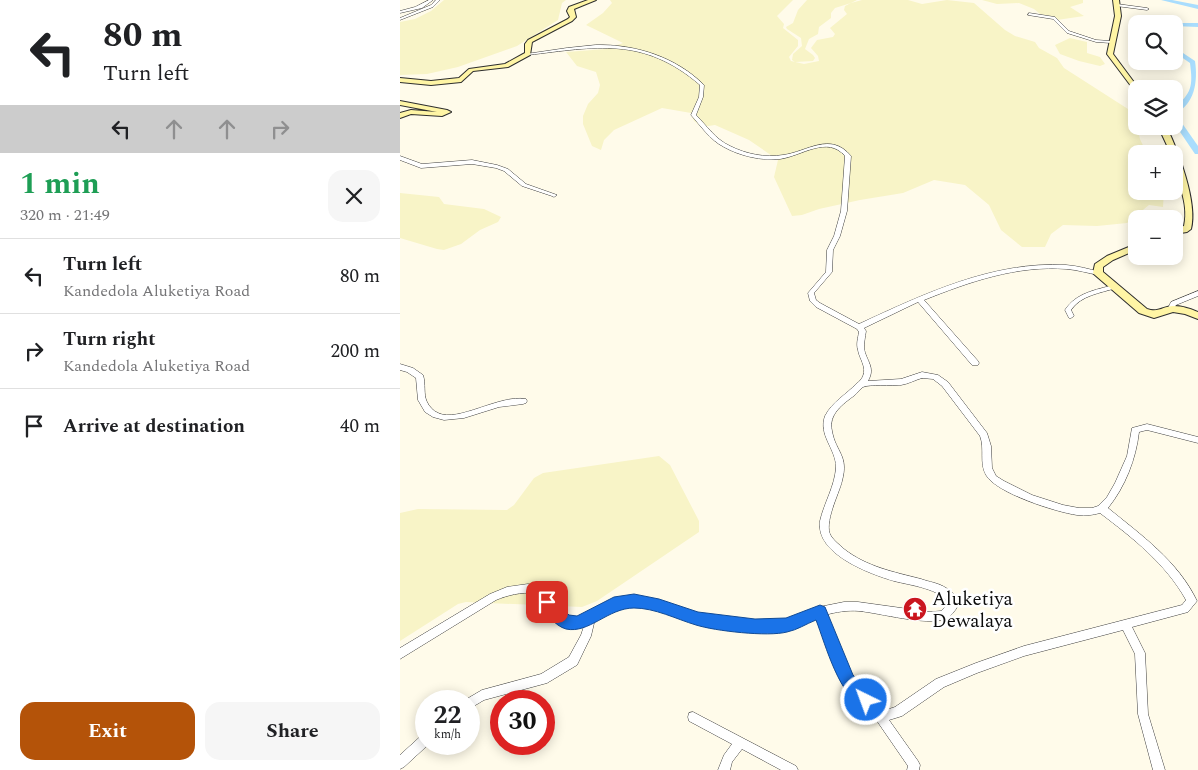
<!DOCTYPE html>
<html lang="en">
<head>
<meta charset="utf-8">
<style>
	:root { --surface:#fff; --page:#f6f6f6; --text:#202124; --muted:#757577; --line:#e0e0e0; --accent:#b45309 }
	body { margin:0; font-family:Spectral,serif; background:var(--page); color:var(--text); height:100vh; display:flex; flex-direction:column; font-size:19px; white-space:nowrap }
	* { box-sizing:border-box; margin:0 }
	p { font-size:16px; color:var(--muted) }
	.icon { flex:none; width:28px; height:28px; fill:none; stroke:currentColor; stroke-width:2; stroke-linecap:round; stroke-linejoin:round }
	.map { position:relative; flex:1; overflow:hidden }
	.panel { display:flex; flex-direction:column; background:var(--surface); width:400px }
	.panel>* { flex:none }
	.guide { background:#fff; color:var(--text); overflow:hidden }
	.controls { position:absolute; left:728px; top:15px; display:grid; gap:10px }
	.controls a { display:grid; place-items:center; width:55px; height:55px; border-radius:10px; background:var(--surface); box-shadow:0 2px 12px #0003; font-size:25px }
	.speed { position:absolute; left:15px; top:690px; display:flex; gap:10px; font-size:25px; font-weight:700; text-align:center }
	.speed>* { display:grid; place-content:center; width:65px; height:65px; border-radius:50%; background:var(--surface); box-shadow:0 2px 12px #0003; line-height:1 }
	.speed small { font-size:12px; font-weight:400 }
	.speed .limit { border:8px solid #d22; background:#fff; color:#111 }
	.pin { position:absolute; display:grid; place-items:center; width:42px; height:42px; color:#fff; margin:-21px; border-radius:10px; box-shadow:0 2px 8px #0006 }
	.me { position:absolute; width:55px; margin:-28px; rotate:318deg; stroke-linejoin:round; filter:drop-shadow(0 0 4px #0008) }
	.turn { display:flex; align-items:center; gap:18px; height:105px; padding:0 20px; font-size:22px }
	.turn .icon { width:65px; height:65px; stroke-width:2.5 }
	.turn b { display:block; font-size:35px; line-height:42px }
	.lanes { display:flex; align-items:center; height:48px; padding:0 20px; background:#0003; justify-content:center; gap:25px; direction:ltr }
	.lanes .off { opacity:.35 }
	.round { display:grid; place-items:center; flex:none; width:52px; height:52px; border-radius:15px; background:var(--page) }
	.summary { display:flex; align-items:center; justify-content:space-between; height:85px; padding:0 20px }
	h1 { font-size:30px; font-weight:700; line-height:38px; color:#1e9e55 }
	.cta { display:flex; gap:10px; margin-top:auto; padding:10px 20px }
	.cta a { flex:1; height:58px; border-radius:15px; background:var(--accent); color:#fff; font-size:20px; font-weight:700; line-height:58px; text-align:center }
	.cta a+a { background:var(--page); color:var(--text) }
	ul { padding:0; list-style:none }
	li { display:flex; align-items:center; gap:15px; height:75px; padding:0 20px; border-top:1px solid var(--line) }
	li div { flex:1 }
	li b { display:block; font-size:19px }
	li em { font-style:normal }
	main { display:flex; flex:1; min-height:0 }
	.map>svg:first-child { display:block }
</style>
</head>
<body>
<main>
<section class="panel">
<div class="guide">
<div class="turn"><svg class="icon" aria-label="left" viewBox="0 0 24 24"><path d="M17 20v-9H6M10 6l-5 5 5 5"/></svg><div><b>80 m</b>Turn left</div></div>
<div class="lanes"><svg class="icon" aria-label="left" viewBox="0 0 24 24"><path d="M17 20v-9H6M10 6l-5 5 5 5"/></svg><svg class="icon off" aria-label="ahead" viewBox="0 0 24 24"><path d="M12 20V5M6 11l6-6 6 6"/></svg><svg class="icon off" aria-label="ahead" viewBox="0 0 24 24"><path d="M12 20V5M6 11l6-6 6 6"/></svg><svg class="icon off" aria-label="right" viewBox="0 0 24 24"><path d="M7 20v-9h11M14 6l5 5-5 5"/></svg></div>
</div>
<div class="summary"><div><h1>1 min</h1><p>320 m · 21:49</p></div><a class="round"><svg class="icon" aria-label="close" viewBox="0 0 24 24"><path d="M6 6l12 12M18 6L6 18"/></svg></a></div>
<ul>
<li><svg class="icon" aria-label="left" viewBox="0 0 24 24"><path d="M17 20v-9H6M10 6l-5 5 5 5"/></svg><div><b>Turn left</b><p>Kandedola Aluketiya Road</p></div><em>80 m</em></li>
<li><svg class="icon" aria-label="right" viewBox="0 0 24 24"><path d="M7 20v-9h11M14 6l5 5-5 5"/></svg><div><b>Turn right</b><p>Kandedola Aluketiya Road</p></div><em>200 m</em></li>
<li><svg class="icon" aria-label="arrive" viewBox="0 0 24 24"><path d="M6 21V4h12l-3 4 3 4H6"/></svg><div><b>Arrive at destination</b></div><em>40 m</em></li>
</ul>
<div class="cta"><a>Exit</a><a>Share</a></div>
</section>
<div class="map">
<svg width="798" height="770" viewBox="0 0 798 770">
	<rect width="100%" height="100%" fill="#fffbea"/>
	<g fill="#f8f4c7">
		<path d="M 44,0 L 166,0 L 162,3 L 158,20 L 117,46 L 58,67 L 27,74 L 0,75 L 0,22 L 15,19 L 31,11 Z"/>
		<path d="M 210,0 L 393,0 L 377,16 L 384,24 L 383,28 L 398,40 L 398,46 L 389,57 L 391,61 L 404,64 L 419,61 L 418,56 L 411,48 L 417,40 L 433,37 L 435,34 L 430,28 L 447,14 L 444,10 L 445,6 L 451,3 L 435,8 L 431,13 L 431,18 L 419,27 L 418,34 L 409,39 L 405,49 L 413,55 L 415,58 L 413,61 L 395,62 L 392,60 L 393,54 L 402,46 L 401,38 L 387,29 L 386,27 L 393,23 L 398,10 L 407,0 L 457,0 L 451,3 L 462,0 L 508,0 L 522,4 L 547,0 L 574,3 L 605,30 L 615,36 L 635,42 L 639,48 L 657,58 L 664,68 L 728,109 L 736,123 L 740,139 L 747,154 L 736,154 L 736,191 L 764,191 L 763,207 L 749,205 L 727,223 L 697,226 L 663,225 L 651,234 L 645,247 L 622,247 L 601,230 L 589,205 L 565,185 L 534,180 L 503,193 L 460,200 L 419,209 L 402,215 L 392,216 L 374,177 L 378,160 L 349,140 L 315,125 L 302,127 L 294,121 L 291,113 L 262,108 L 214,130 L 204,140 L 201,150 L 192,146 L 183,124 L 183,116 L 188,104 L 198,93 L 200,85 L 196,72 L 177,66 L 166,52 L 206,49 L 223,43 L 186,25 L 203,13 L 212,3 Z"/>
		<path d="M 582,0 L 683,0 L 683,3 L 670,7 L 684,16 L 657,20 L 650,16 L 640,14 L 634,9 L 619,3 L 597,4 Z"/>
		<path d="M 670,38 L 687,42 L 687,53 L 700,57 L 705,64 L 700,66 L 679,61 L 660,54 L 655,45 Z"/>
		<path d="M 0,193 L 39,197 L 44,204 L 84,209 L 101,217 L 98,222 L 80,230 L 61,244 L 44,250 L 37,249 L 0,238 Z"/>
		<path d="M 259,456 L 270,465 L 299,521 L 299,532 L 197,601 L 182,607 L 66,602 L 58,604 L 0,641 L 0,513 L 18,509 L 107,510 L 114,505 L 134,478 L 143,473 Z"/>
	</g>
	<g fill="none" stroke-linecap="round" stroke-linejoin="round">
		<g fill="#a9ddfd" fill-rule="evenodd">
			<path d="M 761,0 L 772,0 L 798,5 L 798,9 Z"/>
			<path d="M 772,23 L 798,23 L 798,27 L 774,26 Z"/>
			<path d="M 774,47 L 795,61 C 798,81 795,105 774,114 L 774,108 C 792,93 793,86 790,63 L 774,52 Z"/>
			<path d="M 774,116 L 777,116 L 798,146 L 798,154 L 795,154 L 774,123 Z"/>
		</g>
		<g stroke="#3f3f3f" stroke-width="1">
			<g id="street">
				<path d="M 29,0 L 33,0 L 22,8 L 0,13 L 0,11 L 15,7 Z"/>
				<path d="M 36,0 L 40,0 L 33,7 L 0,20 L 0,18 L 31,5 Z"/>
				<path d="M 717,4 L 747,8 L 749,9 L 747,10 L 716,6 Z"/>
				<path d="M 629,13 L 655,17 L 669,31 L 696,40 L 711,41 L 713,42 L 711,43 L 696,42 L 667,33 L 653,19 L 628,15 Z"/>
				<path d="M 196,45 C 235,44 276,57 304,85 L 303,97 L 296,115 C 307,126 315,139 330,146 C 346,154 365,158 383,155 C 407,152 430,131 451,156 L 447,211 L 440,236 L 433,250 L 432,272 L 414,293 L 416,300 L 420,303 L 459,324 C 524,294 593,261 666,265 C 678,266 689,269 700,272 L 701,273 L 698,275 C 688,273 678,270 667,269 C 617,265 569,282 524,300 L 578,361 L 579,363 L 578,365 L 572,365 L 518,302 L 464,328 L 466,331 C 465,337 464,343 464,348 C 466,361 476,367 468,381 L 501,379 L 522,372 L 538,375 L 548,382 L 587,433 L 591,446 L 592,468 L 596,476 L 604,481 L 632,495 L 663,505 L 679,508 L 692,508 L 698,506 L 707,497 L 715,483 L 727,456 L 732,428 L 747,424 L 798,437 L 798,443 L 747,430 L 739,432 C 736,459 725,487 708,508 C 741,535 778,561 797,601 L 788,612 L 732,627 L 745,653 L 748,714 L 765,770 L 753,770 L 738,714 L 735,654 L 723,630 L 624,656 L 577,673 L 544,687 L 502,716 L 489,720 L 518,761 L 520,765 L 519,770 L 507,770 L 508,766 L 477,721 L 444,684 L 416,618 L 386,630 L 355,631 L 299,624 L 259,610 L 234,605 L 215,607 L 195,619 L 191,636 L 177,665 L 147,683 L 84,700 L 69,709 L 69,701 L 65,701 L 65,700 L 82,690 L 141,674 L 169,657 L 181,635 L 184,626 C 162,636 146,607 134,593 C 121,592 108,595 96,600 L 0,659 L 0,648 L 90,594 L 107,587 L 128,584 L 140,586 L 161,612 L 169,618 L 178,618 L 211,600 L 234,597 L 259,602 L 299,614 L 355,621 L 386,620 L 419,607 L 444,602 L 458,602 L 530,612 L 541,611 L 548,604 C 543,589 509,585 494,581 C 470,574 415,554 420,521 C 424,503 435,486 436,467 C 436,449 418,435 425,416 C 432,402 447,394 456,384 C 459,382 462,379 463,376 C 467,367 459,358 458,350 C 456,344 458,338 459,332 L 457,329 L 416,307 L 410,301 L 408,293 L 426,272 L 427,250 L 434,236 L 441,211 L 445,156 C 427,135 402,156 380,159 C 362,161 340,156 324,147 C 310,140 301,126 291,115 L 299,97 L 300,85 C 243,36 196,47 128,55 L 126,54 L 167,48 ZM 522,378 L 533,379 L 542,386 L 580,436 C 585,449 579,463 586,475 C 596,493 656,512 677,515 C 686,516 693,515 700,513 C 733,538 766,564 786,600 L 782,605 L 624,646 L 576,663 L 536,679 L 495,707 L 483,711 L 452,676 L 425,615 C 436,612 447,610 459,611 C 480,613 526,626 545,619 C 549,618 553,613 556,609 C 561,601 553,591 546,588 C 539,583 529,582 521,579 C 494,572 467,567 444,549 C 440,545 434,541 431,536 C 423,524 439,494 442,481 C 449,455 436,453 432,431 C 428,414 443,404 455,395 C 457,393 460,389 463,387 C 469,384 492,386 501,385 C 508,384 515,380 522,378 Z"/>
				<path d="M 0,156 L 22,164 L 72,160 L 97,165 L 108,169 L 126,184 L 157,195 L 154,197 L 152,196 L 122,186 L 104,171 L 96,168 L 72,164 L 21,168 L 0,160 Z"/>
				<path d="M 714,285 L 716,286 L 717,287 L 716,288 C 701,293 681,295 671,310 L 674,316 L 671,318 L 669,318 L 665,310 C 676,293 695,290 714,285 Z"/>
				<path d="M 798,291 L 798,296 L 776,305 L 772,312 L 768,312 L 767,310 L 771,302 Z"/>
				<path d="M 0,364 L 13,368 L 23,375 C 26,384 23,394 27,402 C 29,406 33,411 38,413 C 58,423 100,394 126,399 L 127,401 L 126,403 L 123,404 L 99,407 L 64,418 L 44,420 L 33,417 L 25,412 L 18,400 L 16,378 L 7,372 L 0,370 Z"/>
				<path d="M 293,712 L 396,766 L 398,770 L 381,770 L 342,749 L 332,762 L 330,770 L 318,770 L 324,755 L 332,744 L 289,721 L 288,717 L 289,713 Z"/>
				<path d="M 26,734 L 26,744 L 29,744 L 4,767 L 0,769 L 0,755 L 22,735 Z"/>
			</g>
		</g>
		<g stroke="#2e2e2e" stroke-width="2">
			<g id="secondary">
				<path d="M 188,0 L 196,0 L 174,9 L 176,17 L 172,21 L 132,42 L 130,55 L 108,67 L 73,71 L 61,82 L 31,85 L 0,82 L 0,78 L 31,81 L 59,78 L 69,69 L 105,64 L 125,53 L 125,44 L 128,40 L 168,19 L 170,17 L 167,11 L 169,7 Z"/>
				<path d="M 713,0 L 719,0 L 721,16 L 713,54 L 739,89 L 736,89 L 736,91 L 734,90 L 707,54 L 715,16 Z"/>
				<path d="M 0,101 L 47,110 L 51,112 L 42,116 L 11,114 L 0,118 L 0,113 L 11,110 L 37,112 L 0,105 Z"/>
				<path d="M 758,126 L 766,126 C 778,150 798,203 791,229 L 787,232 L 774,234 L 774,228 L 784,226 C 790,200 774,179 774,154 L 771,154 Z"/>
				<path d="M 736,244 L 736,250 L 713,260 L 703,267 L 703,272 L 747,309 C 759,313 763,306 774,306 C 782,306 791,309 798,312 L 798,319 L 785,314 L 773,312 L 754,318 L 739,313 L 695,275 L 693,273 L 695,264 L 707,256 Z"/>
			</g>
		</g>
		<use href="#street" fill="#fff" fill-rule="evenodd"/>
		<use href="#secondary" fill="#fff5a5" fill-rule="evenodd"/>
	</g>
	<path fill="#1a73e8" stroke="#114b97" d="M 234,594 L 259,599 L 298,612 L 355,619 L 386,618 L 420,605 L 425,607 L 453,675 L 472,695 L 474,700 L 472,706 L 466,709 C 439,697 426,646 416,620 C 406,624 397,630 387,632 C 368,637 315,631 296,625 C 276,619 255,608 234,608 C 208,608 189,634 166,629 C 155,626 145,613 140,602 L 142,598 L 147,596 L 152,598 L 169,615 L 177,616 L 214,597 Z"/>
	<defs>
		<g id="temple-disc" transform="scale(1.25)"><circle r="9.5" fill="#ca151e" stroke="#fff"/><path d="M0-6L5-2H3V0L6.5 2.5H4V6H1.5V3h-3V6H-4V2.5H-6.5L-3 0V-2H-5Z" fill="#fff"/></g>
	</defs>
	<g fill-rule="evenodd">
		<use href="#temple-disc" x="515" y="609"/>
	</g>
	<g text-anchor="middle" stroke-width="5" stroke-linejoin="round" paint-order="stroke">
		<g font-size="19" fill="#0c0c0c" stroke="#fff" text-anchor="start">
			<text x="532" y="605">Aluketiya<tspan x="532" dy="22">Dewalaya</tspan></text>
		</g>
	</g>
</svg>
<div class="controls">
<a><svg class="icon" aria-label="search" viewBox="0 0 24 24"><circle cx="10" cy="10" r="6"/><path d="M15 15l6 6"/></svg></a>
<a><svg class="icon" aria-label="layers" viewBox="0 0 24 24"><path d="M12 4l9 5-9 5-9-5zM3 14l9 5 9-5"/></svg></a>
<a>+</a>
<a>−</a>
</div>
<div class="speed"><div>22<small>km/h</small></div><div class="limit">30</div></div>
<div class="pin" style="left:147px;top:602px;background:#d93025"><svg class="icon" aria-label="arrive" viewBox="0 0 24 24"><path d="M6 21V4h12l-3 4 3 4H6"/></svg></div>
<svg class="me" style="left:466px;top:700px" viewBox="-20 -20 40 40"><circle r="17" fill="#1a73e8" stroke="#fff" stroke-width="3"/><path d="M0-11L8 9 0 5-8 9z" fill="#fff"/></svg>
</div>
</main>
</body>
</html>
